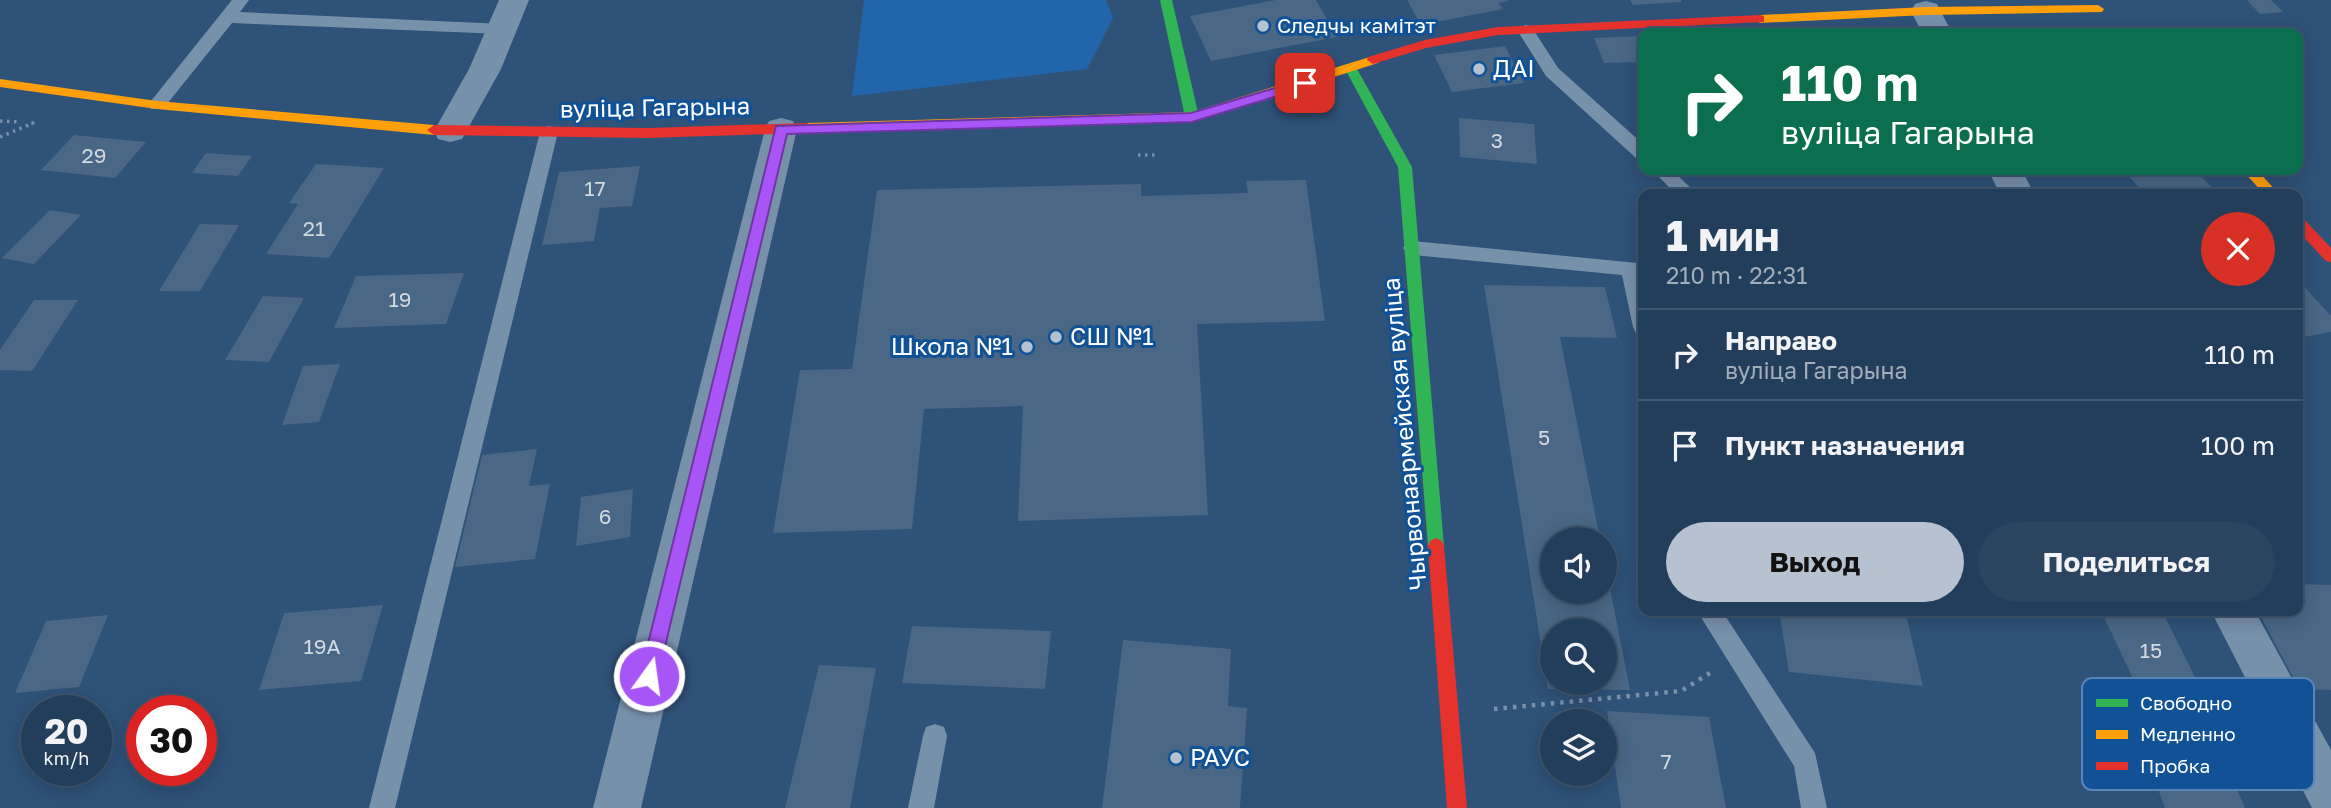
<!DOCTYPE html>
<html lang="ru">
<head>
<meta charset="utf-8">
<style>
	:root { --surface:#233e5a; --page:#2b4560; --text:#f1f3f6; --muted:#a3aebb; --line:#405770; --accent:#b6c2d0 }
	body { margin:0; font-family:"Golos Text",sans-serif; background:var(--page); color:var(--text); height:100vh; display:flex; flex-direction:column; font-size:26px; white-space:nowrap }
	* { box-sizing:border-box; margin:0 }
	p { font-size:23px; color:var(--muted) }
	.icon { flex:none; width:38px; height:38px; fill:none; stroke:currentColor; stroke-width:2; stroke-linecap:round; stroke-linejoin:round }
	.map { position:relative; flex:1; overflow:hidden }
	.side { position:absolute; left:1638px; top:189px; width:665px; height:427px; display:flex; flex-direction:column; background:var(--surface); border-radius:14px; box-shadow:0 4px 18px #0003,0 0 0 2px var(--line) }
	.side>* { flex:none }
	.hud { position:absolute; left:1638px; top:28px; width:665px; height:147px; border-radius:14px; box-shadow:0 4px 18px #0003,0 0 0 2px var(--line); background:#0b6e4f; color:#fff; overflow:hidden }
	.controls { position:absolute; left:1540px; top:527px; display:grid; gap:14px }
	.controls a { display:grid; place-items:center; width:77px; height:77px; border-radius:50%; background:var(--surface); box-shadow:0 4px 18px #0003,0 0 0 2px var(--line); font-size:35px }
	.speed { position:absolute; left:21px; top:695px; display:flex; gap:14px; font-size:35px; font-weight:700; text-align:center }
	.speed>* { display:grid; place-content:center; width:91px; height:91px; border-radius:50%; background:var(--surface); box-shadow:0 4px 18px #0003,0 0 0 2px var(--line); line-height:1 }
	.speed small { font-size:18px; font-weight:400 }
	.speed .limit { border:10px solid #d22; background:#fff; color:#111 }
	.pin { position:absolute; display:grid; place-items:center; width:60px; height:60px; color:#fff; margin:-30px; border-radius:14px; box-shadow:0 4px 10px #0006 }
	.me { position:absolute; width:77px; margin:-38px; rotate:14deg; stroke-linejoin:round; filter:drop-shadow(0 0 5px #0008) }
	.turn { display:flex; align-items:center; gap:24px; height:147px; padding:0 28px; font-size:32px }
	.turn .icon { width:91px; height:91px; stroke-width:2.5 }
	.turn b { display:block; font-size:49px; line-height:60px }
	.round { display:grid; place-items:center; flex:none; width:74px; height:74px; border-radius:37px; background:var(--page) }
	.headline { display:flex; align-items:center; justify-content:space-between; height:119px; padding:0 28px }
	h1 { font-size:42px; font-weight:700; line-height:52px }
	.primary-button { display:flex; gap:14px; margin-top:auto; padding:14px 28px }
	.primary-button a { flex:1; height:80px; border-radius:42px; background:var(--accent); color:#111; font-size:28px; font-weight:700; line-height:80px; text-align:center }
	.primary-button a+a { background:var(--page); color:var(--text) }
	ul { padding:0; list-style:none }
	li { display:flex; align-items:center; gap:21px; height:91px; padding:0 28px; border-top:2px solid var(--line) }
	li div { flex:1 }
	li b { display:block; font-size:26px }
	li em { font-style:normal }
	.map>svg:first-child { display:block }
</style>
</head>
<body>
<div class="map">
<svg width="2331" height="808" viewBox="0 0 2331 808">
	<rect width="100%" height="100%" fill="#2f5278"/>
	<path fill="#2166ab" d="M 864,0 L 1106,0 L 1113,18 L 1087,69 L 852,96 Z"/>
	<g fill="#4a6785" fill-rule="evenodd">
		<path d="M 1276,0 L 1316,0 L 1337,37 L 1211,61 L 1190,16 Z"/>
		<path d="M 1407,0 L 1508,0 L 1508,1 L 1498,3 L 1503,9 L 1421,25 Z"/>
		<path d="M 1630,0 L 1681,0 L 1681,2 L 1633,5 Z"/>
		<path d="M 2247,0 L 2271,0 L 2283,12 L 2260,14 Z"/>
		<path d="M 1923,29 L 1925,33 L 1852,33 L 1852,31 Z"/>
		<path d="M 1643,36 L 1643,62 L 1604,63 L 1594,38 Z"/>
		<path d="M 1505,46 L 1524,83 L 1452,92 L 1434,55 Z"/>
		<path d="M 1459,118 L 1534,124 L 1537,164 L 1460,157 Z"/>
		<path d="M 74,135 L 146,142 L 115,178 L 41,170 Z"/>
		<path d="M 206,153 L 252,156 L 238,176 L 192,173 Z"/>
		<path d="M 316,164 L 384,168 L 329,258 L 266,254 L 298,204 L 289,203 Z"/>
		<path d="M 640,166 L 632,206 L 600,208 L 594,241 L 542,245 L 559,172 Z"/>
		<path d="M 2123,170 L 2195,170 L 2218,194 L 2145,194 Z"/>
		<path d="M 1306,180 L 1325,321 L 1197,324 L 1208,515 L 1018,521 L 1023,406 L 924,409 L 912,529 L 773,533 L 800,370 L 852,369 L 877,190 L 1141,184 L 1141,196 L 1248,193 L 1246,181 Z"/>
		<path d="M 50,210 L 81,215 L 34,264 L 2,258 Z"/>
		<path d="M 200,224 L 239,225 L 200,291 L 159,291 Z"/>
		<path d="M 464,273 L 446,324 L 334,328 L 356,276 Z"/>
		<path d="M 2298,280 L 2331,316 L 2331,332 L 2298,338 Z"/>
		<path d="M 1484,285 L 1605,287 L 1617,338 L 1560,337 L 1600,539 L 1552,539 L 1552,592 L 1605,592 L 1606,568 L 1630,690 L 1548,689 ZM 1552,630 L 1605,630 L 1605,682 L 1552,682 Z"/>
		<path d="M 263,296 L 304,298 L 269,362 L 225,360 Z"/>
		<path d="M 34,300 L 78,300 L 32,371 L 0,370 L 0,350 Z"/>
		<path d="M 340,364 L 319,422 L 282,425 L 303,366 Z"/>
		<path d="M 537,449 L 529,486 L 550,484 L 535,559 L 455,567 L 482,455 Z"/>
		<path d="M 633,489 L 630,537 L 576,546 L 581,497 Z"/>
		<path d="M 2298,584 L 2331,585 L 2331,690 L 2299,689 L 2258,611 L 2298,611 Z"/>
		<path d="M 383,605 L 361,681 L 259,690 L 284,613 Z"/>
		<path d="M 1779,611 L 1905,611 L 1923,686 L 1789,672 Z"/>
		<path d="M 2101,611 L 2162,611 L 2202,691 L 2139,691 Z"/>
		<path d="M 108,615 L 79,687 L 15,693 L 46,621 Z"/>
		<path d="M 912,626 L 1051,631 L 1045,689 L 902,683 Z"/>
		<path d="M 1123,640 L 1231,649 L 1228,706 L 1247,708 L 1240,808 L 1102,808 Z"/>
		<path d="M 819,665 L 876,668 L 850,808 L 785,808 Z"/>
		<path d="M 1607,711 L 1709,717 L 1726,808 L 1621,808 Z"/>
		<path d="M 2155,781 L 2237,789 L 2245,808 L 2165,808 Z"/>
	</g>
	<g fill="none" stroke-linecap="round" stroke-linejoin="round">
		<g stroke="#7891ab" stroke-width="3.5" stroke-dasharray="2.5 4.5" stroke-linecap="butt">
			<path d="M 0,121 L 20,122"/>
			<path d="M 0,137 L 33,123 L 29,123"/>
			<path d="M 1138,155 L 1155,155"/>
		</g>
		<path stroke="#7891ab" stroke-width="4.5" stroke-dasharray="3.5 6" stroke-linecap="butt" d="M 1494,709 L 1681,691 L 1710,673"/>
		<g fill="#7891ab" fill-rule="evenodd">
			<path d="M 232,0 L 249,0 L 240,12 L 503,24 L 511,29 L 503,34 L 232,23 L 163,109 L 151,109 L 148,105 L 151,101 Z"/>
			<path d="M 1525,25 L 1531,26 L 1558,68 L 1643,144 L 1643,160 L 1637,159 L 1546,76 L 1517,30 Z"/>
			<path d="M 549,126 L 555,128 L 558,132 L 395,808 L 369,808 L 540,132 L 543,128 Z"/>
			<path d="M 1652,170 L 1672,170 L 1697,194 L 1676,194 Z"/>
			<path d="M 1413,241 L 1637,263 L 1643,284 L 1643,335 L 1636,333 L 1633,327 L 1622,275 L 1413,255 L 1406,253 L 1403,248 L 1406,243 Z"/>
			<path d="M 1697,611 L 1722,611 L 1815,753 L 1827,808 L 1801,808 L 1794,766 Z"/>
			<path d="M 935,724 L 944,727 L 947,736 L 934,808 L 908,808 L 923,736 L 926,727 Z"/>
		</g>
		<g fill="#7891ab" fill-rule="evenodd">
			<path d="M 499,0 L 529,0 L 501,69 L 462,139 L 450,142 L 438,139 L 434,131 L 469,69 Z"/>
			<path d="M 1926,1 L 1937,4 L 1952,33 L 1922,33 L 1911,11 L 1915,4 Z"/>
			<path d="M 781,118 L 793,121 L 797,129 L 641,808 L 593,808 L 765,129 L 769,121 Z"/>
			<path d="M 1988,170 L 2022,170 L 2034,194 L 2000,194 Z"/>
			<path d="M 2211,611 L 2255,611 L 2331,750 L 2331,808 L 2312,808 Z"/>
		</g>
		<g fill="#30b455" fill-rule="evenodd">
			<path d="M 1160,0 L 1172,0 L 1199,117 L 1192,122 L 1185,117 Z"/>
			<path d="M 1351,65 L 1357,69 L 1412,167 L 1444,546 L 1442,551 L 1436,554 L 1430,551 L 1428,546 L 1398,167 L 1345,69 Z"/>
		</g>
		<g fill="#ff9f0a" fill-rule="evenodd">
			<path d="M 2098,5 L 2104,9 L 2102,12 L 1926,15 L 1760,23 L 1754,19 L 1760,15 L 1926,7 Z"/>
			<path d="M 1373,56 L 1379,60 L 1378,63 L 1192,122 L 807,133 L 800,128 L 807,123 L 1192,112 Z"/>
			<path d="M 0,79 L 157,101 L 434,125 L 441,130 L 434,135 L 157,109 L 0,87 Z"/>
			<path d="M 2242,170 L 2257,170 L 2279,194 L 2264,194 Z"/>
		</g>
		<g fill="#e5322d" fill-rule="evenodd">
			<path d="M 1760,15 L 1764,16 L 1764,22 L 1498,35 L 1426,48 L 1373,64 L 1367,60 L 1368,57 L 1425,40 L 1498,27 Z"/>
			<path d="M 807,123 L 814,128 L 807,133 L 647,138 L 434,135 L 427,130 L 434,125 L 647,128 Z"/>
			<path d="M 2298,217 L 2303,218 L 2331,248 L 2331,262 L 2326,261 L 2298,231 Z"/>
			<path d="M 1436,538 L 1442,541 L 1444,546 L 1467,808 L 1447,808 L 1428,546 L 1430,541 Z"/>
		</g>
	</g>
	<path fill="#a855f7" stroke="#6d37a1" stroke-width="2" d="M 1305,79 L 1310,80 L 1310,86 L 1192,122 L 787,134 L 658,676 L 655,682 L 649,685 L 642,682 L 640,676 L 776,126 L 1191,113 Z"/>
	<g fill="#b6c2d0" stroke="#115196" stroke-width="2.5">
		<circle cx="1263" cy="26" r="7"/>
		<circle cx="1479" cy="69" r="7"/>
		<circle cx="1056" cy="337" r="7"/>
		<circle cx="1027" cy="347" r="7"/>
		<circle cx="1176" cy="758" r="7"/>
	</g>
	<g text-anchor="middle" stroke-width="6" stroke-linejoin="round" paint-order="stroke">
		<g font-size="21" fill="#fff" stroke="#115196" text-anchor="start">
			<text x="1277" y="33">Следчы камітэт</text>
		</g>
		<g font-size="21" fill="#d2d9e0">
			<text x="1497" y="148">3</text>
			<text x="94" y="163">29</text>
			<text x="595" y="196">17</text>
			<text x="314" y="236">21</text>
			<text x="400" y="307">19</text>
			<text x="1544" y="445">5</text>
			<text x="605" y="524">6</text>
			<text x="322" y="654">19А</text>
			<text x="2151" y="658">15</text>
			<text x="1666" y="769">7</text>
		</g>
		<g font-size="24" fill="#fff" stroke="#115196" text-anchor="start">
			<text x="1493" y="77">ДАІ</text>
			<text x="1070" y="345">СШ №1</text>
			<text x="1013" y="355" text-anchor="end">Школа №1</text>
			<text x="1190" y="766">РАУС</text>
		</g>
		<g font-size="24" fill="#fff" stroke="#115196">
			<text transform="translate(655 108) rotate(-1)" y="8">вуліца Гагарына</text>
			<text transform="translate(1405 434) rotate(-95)" y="8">Чырвонаармейская вуліца</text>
		</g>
	</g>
	<rect x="2082" y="678" width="232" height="112" rx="10" fill="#115196" stroke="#5885b6" stroke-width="2"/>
	<rect x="2096" y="699" width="32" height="8" fill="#30b455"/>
	<rect x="2096" y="730" width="32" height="9" fill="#ff9f0a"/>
	<rect x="2096" y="762" width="32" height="8" fill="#e5322d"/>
	<g font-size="19" fill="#fff">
		<text x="2140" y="710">Свободно</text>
		<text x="2140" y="741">Медленно</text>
		<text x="2140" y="773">Пробка</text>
	</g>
</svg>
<div class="controls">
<a><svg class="icon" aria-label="sound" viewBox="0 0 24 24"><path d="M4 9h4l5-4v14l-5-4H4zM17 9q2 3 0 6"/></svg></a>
<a><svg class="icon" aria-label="search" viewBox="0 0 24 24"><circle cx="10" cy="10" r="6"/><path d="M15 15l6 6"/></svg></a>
<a><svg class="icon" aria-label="layers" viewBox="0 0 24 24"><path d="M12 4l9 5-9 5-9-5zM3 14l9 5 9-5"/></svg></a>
</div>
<div class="speed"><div>20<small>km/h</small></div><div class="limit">30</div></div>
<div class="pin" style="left:1305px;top:83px;background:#d93025"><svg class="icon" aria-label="arrive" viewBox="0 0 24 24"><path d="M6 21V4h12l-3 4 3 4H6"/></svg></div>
<svg class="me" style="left:649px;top:676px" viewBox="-20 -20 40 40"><circle r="17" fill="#a855f7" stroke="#fff" stroke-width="3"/><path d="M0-11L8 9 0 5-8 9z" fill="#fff"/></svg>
<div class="hud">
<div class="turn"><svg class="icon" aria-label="right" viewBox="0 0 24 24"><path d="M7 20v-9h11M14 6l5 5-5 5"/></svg><div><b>110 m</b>вуліца Гагарына</div></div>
</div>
<section class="side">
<div class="headline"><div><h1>1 мин</h1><p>210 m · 22:31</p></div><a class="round" style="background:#d93025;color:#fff"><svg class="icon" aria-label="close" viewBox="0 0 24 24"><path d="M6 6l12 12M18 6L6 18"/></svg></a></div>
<ul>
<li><svg class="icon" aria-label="right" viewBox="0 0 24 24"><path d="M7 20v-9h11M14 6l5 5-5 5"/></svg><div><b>Направо</b><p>вуліца Гагарына</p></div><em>110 m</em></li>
<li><svg class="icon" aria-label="arrive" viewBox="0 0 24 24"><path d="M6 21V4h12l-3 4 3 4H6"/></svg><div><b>Пункт назначения</b></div><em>100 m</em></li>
</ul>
<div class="primary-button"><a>Выход</a><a>Поделиться</a></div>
</section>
</div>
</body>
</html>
